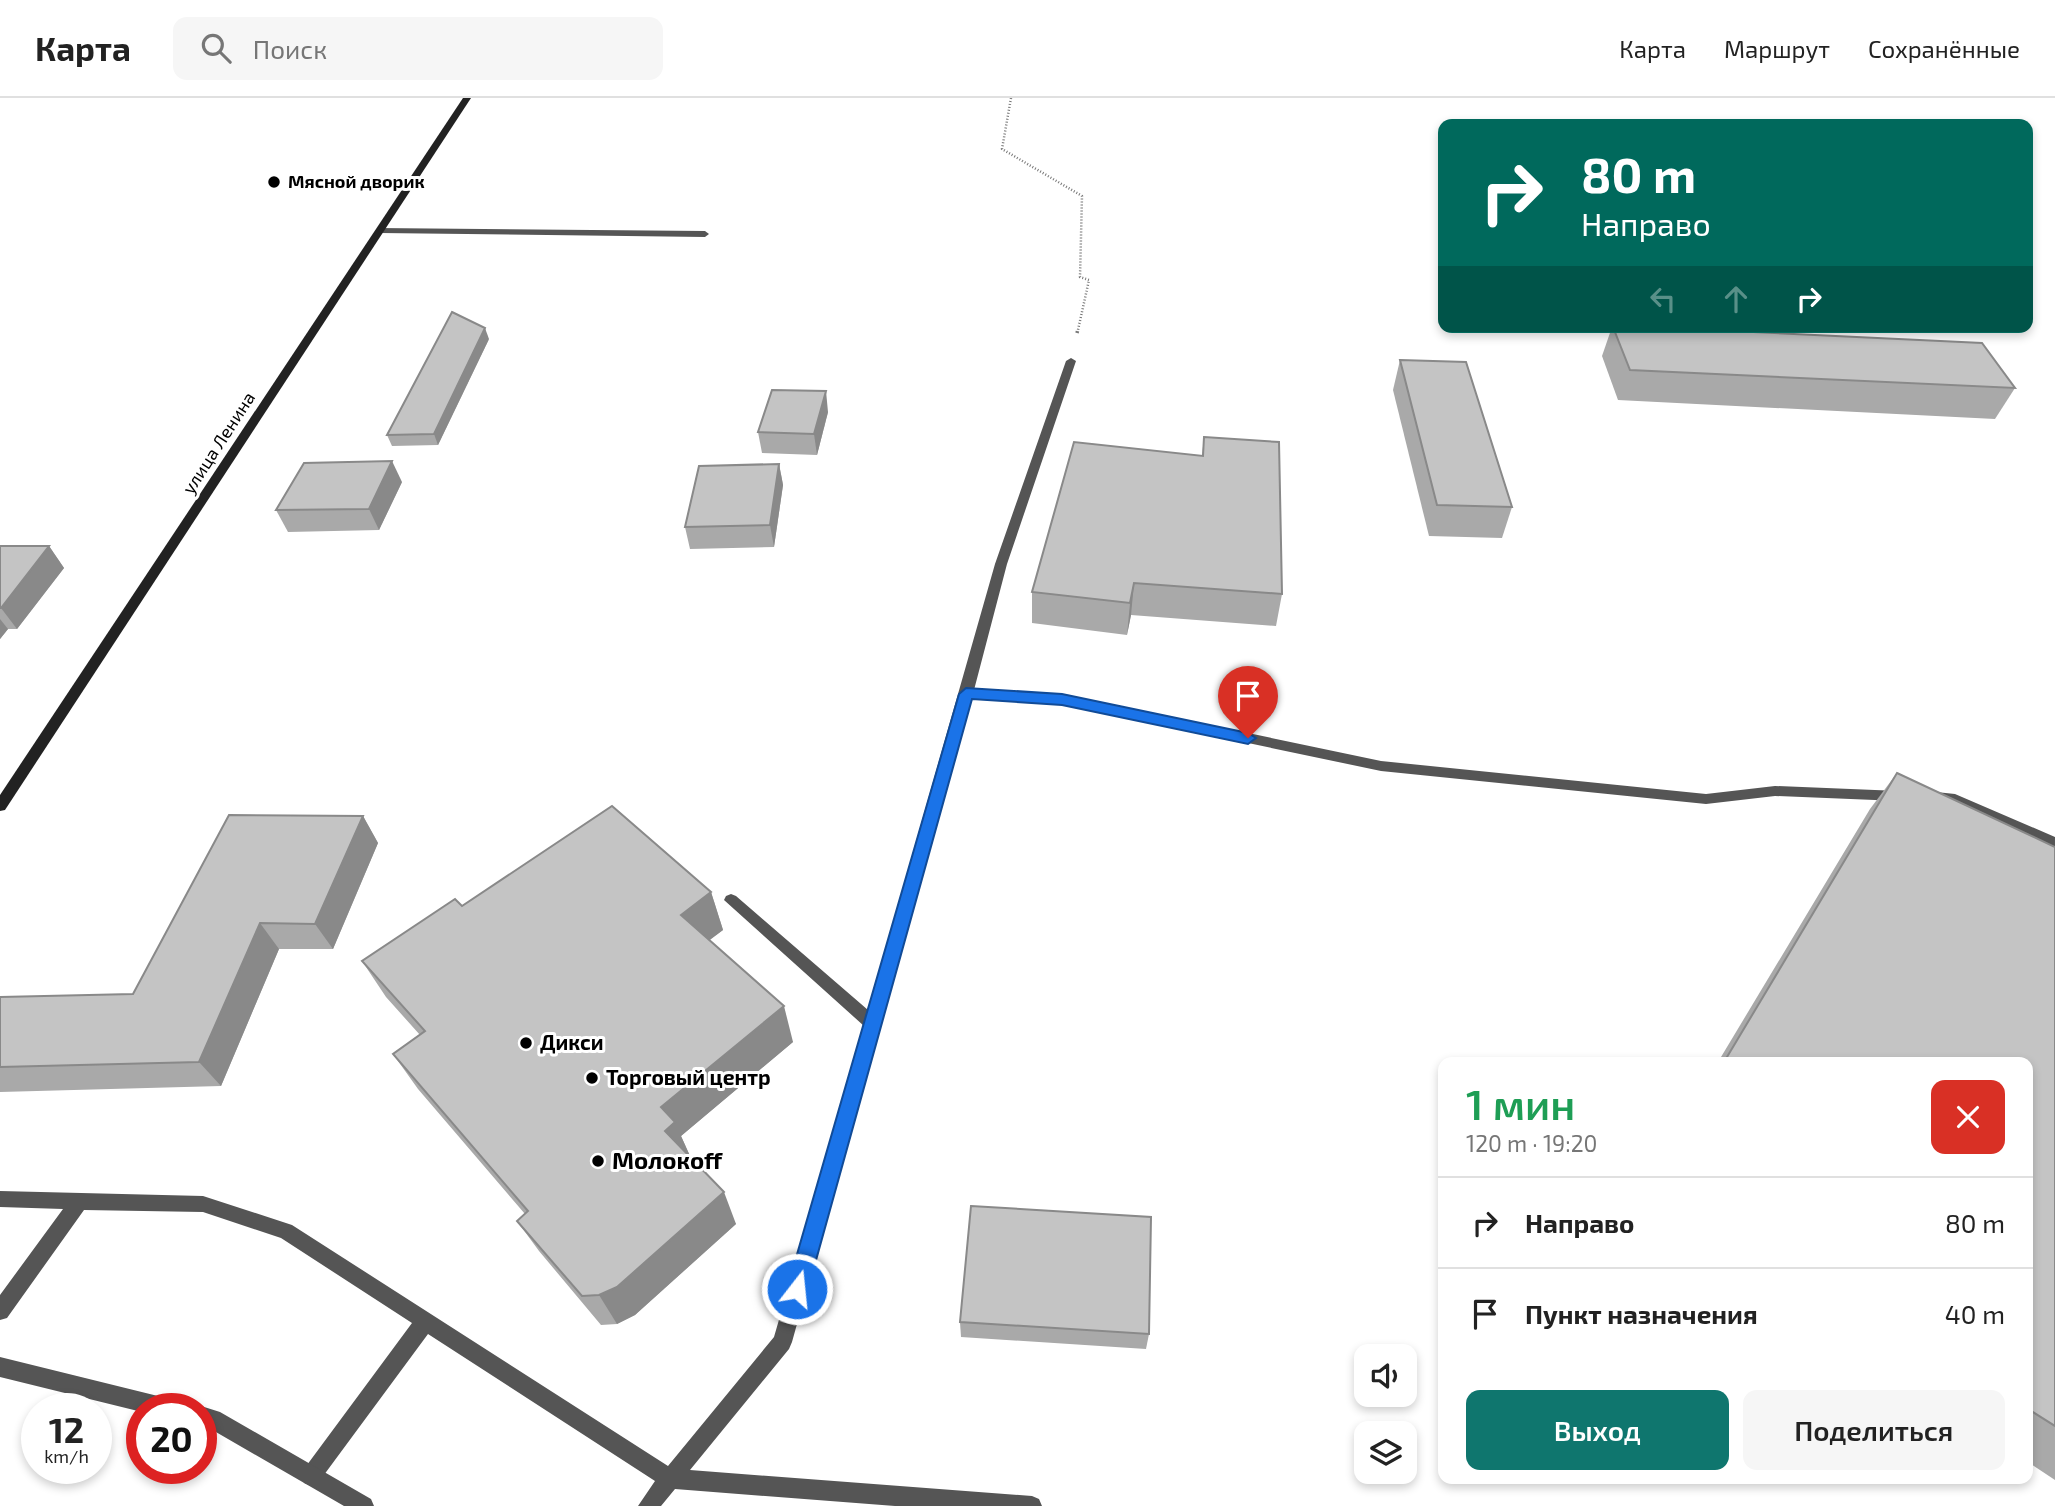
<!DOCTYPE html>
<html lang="ru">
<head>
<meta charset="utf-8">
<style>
	:root { --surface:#fff; --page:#f6f6f6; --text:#222; --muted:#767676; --line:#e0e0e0; --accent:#0f766e }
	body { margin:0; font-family:"Exo 2",sans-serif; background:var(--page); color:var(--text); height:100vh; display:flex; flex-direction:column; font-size:26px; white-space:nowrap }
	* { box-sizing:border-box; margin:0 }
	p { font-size:23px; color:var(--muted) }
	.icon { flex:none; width:38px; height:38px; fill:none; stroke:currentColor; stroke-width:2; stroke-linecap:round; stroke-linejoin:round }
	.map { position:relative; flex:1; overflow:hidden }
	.panel { position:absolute; left:1438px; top:959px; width:595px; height:427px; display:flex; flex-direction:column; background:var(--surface); border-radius:14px; box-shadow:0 4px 10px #0003 }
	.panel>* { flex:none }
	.banner { position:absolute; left:1438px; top:21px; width:595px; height:214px; border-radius:14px; box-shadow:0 4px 10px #0003; background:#00695c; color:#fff; overflow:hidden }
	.controls { position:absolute; left:1354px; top:1246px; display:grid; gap:14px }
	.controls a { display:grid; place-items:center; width:63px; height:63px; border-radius:14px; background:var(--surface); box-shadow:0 4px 10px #0003; font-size:35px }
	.speed { position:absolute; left:21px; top:1295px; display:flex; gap:14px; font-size:35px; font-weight:700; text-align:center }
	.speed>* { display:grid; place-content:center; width:91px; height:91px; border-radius:50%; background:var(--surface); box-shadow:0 4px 10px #0003; line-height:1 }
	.speed small { font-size:18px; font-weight:400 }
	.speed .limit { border:10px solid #d22; background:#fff; color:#111 }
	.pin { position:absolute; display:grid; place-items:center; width:60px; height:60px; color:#fff; margin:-72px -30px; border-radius:50% 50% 50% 0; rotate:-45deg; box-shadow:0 0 7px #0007 }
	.pin .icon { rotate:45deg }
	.me { position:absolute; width:77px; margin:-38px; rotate:16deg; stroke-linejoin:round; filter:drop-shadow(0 0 5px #0008) }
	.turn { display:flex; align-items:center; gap:24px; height:147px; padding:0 28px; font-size:32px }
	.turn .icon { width:91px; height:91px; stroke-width:2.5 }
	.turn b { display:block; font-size:49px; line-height:60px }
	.lanes { display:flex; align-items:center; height:66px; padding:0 28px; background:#0003; justify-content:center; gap:35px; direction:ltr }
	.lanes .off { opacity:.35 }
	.round { display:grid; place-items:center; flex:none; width:74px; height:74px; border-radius:14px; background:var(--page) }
	.overview { display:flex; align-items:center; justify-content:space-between; height:119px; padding:0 28px }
	h1 { font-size:42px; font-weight:600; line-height:52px; color:#1e9e55 }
	.cta { display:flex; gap:14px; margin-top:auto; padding:14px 28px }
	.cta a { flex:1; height:80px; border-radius:14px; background:var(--accent); color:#fff; font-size:28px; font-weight:600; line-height:80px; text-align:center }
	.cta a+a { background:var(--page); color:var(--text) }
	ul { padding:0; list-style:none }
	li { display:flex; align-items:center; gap:21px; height:91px; padding:0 28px; border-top:2px solid var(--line) }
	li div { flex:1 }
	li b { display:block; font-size:26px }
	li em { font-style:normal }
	header { display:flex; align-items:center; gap:42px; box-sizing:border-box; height:98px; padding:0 35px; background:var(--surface); border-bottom:2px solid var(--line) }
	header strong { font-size:33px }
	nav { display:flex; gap:38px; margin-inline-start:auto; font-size:24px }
	.search { width:490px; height:63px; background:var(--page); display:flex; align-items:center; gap:18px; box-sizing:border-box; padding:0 24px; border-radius:14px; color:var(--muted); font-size:26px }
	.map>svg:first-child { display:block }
</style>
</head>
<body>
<header>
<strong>Карта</strong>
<div class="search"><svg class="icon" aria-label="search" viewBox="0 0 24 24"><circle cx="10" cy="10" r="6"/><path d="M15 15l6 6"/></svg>Поиск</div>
<nav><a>Карта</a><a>Маршрут</a><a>Сохранённые</a></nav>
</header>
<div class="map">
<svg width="2055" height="1408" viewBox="0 0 2055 1408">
	<rect width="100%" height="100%" fill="#fff"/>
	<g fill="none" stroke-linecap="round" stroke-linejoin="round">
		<path stroke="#777" stroke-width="2.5" stroke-dasharray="1 2" stroke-linecap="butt" d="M 1011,0 L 1002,51 L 1082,98 L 1080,179 L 1089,182 L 1078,232"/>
		<path stroke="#777" stroke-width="3.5" stroke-dasharray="2 2.5" stroke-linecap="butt" d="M 1077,235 L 1078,231"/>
		<g fill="#555" fill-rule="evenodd">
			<path d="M 377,130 L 705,133 L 709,136 L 705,139 L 380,135 L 377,134 Z"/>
			<path d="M 1071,260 L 1076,263 L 1007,466 L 974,592 L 1062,596 L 1381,663 L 1706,696 L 1775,688 L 1899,693 L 1906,698 L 1899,703 L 1775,698 L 1706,706 L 1381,673 L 1062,606 L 971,601 L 792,1244 L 789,1251 L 690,1372 L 1032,1398 L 1039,1401 L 1042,1408 L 895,1408 L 675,1391 L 661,1408 L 638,1408 L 655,1383 L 428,1236 L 318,1385 L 311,1388 L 304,1385 L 301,1378 L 304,1371 L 412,1225 L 281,1140 L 203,1114 L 84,1112 L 7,1220 L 0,1222 L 0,1197 L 63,1111 L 0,1109 L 0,1093 L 203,1098 L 292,1127 L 668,1368 L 774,1239 L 864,928 L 724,802 L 726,798 L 731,796 L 736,798 L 868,912 L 995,466 L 1066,263 Z"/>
			<path d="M 1936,694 L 1955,696 L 2055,739 L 2055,751 L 1948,705 L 1931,703 L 1929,699 Z"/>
		</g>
		<g fill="#555" fill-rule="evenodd">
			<path d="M 0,1259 L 170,1301 L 177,1304 L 180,1311 L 142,1311 L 142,1314 L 0,1279 Z"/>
			<path d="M 201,1308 L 220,1314 L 371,1401 L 374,1408 L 344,1408 L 209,1330 L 201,1328 L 201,1311 L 195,1311 Z"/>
		</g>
		<path fill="#222" fill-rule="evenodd" d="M 463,0 L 471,0 L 5,712 L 0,713 L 0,697 Z"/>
	</g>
	<g fill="#a9a9a9">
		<path d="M 1612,229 L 1647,229 L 2015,290 L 1995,321 L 1618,302 L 1602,258 Z"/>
		<path d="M 489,241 L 438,347 L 392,348 L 387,337 Z"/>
		<path d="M 1400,262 L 1512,409 L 1502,440 L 1429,438 L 1393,292 Z"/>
		<path d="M 828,314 L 817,357 L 762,355 L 758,334 Z"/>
		<path d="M 1204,339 L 1282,496 L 1276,528 L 1131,517 L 1127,537 L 1032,525 L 1032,494 L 1202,358 Z"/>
		<path d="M 779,366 L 783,387 L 774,449 L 690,451 L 685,429 Z"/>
		<path d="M 402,384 L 379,432 L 288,434 L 276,412 Z"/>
		<path d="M 0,448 L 49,448 L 64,470 L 17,531 L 8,531 L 0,541 Z"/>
		<path d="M 1897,675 L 2055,749 L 2055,1382 L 2028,1364 L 2028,964 L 1718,964 L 1870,711 Z"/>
		<path d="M 363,718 L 378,745 L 333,851 L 279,851 L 221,988 L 0,994 L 0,899 L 133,896 Z"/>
		<path d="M 711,794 L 723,832 L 709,842 L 793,944 L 681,1038 L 690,1058 L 736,1126 L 635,1217 L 617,1226 L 601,1227 L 539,1153 L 517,1123 L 525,1116 L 418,991 L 393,956 L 420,937 L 386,899 L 362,863 L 462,808 Z"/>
		<path d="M 960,1224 L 1149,1236 L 1146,1251 L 961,1239 Z"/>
	</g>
	<g fill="#898989">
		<path d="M 485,230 L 489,241 L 438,347 L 434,336 Z"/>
		<path d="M 826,293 L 828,314 L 817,357 L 814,336 Z"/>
		<path d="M 392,363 L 402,384 L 379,432 L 369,411 Z"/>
		<path d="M 779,366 L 783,387 L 774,449 L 770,427 Z"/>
		<path d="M 49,448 L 64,470 L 17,531 L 1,510 Z"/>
		<path d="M 1134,485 L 1131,517 L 1127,537 L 1130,505 Z"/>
		<path d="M 0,521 L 8,531 L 0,541 Z"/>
		<path d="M 363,718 L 378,745 L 333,851 L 315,826 Z"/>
		<path d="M 711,794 L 723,832 L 694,854 L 681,817 Z"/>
		<path d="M 260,825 L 279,851 L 221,988 L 199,964 Z"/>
		<path d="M 784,908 L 793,944 L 681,1038 L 690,1058 L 665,1033 L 661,1009 Z"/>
		<path d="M 724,1094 L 736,1126 L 635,1217 L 617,1226 L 599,1197 Z"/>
	</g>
	<g fill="#c4c4c4" stroke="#898989" stroke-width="2">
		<path d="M 452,214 L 485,230 L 434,336 L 387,337 Z"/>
		<path d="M 1613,229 L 1647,229 L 1982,245 L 2015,290 L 1630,272 Z"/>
		<path d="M 1400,262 L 1466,264 L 1512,409 L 1437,407 Z"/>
		<path d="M 772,292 L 826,293 L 814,336 L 758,334 Z"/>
		<path d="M 1204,339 L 1279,344 L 1282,496 L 1134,485 L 1130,505 L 1032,494 L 1074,344 L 1203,358 Z"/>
		<path d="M 392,363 L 369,411 L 276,412 L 304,365 Z"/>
		<path d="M 779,366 L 770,427 L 685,429 L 699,368 Z"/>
		<path d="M 0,448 L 49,448 L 1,510 L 0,510 Z"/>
		<path d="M 1897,675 L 2055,749 L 2055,1328 L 2028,1311 L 2028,964 L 1724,964 Z"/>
		<path d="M 612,708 L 711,794 L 681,817 L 784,908 L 661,1009 L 675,1024 L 665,1033 L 724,1094 L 617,1189 L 599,1197 L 582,1198 L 517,1123 L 528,1113 L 393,956 L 425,933 L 362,863 L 455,801 L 462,808 Z"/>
		<path d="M 229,717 L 363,718 L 315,826 L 260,825 L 199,964 L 0,969 L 0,899 L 133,896 Z"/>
		<path d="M 971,1108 L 1151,1119 L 1149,1236 L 960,1224 Z"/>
	</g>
	<path fill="#1a73e8" stroke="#114b97" stroke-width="2" d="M 966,590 L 1062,596 L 1248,635 L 1256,640 L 1248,646 L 1062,607 L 972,601 L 808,1191 L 805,1199 L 797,1202 L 790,1199 L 787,1191 L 959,596 Z"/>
	<g fill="#000" stroke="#fff" stroke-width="2.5">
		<circle cx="274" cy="84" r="7"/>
		<circle cx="526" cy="945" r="7"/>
		<circle cx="592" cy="980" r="7"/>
		<circle cx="598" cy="1063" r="7"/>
	</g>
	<g text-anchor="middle" stroke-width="6" stroke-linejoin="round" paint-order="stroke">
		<g font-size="18" font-weight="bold" fill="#000" stroke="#fff" text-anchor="start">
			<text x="288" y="90">Мясной дворик</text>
		</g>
		<g font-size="18" fill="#000" stroke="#fff">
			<text transform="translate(219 345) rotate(-57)" y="6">улица Ленина</text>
		</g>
		<g font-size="21" font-weight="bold" fill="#000" stroke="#fff" text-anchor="start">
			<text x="540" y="952">Дикси</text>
			<text x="606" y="987">Торговый центр</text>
		</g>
		<g font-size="24" font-weight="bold" fill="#000" stroke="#fff" text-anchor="start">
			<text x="612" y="1071">Молокоff</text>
		</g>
	</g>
</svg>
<div class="controls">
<a><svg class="icon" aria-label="sound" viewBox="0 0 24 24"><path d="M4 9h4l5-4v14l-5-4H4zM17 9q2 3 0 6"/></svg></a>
<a><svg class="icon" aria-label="layers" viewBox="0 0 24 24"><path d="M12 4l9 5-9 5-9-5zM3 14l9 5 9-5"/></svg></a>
</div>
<div class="speed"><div>12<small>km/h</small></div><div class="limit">20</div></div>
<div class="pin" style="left:1248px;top:640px;background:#d93025"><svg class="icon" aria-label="arrive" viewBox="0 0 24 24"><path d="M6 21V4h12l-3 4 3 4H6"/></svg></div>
<svg class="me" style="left:797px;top:1191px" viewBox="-20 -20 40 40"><circle r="17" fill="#1a73e8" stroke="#fff" stroke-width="3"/><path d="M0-11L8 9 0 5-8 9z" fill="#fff"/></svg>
<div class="banner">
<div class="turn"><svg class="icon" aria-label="right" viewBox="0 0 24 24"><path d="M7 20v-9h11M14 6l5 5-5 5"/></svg><div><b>80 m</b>Направо</div></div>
<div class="lanes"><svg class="icon off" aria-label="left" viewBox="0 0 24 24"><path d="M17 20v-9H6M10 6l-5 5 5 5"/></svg><svg class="icon off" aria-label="ahead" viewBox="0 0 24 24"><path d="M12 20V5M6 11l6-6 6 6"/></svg><svg class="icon" aria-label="right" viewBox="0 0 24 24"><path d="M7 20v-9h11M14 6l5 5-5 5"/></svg></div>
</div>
<section class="panel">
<div class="overview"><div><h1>1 мин</h1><p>120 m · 19:20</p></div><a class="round" style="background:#d93025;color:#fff"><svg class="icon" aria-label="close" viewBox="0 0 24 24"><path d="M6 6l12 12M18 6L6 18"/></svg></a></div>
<ul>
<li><svg class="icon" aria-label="right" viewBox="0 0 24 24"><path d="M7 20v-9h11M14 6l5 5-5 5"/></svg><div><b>Направо</b></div><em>80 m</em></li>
<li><svg class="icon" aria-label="arrive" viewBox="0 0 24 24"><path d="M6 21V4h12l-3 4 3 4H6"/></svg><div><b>Пункт назначения</b></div><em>40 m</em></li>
</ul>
<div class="cta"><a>Выход</a><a>Поделиться</a></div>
</section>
</div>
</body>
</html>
